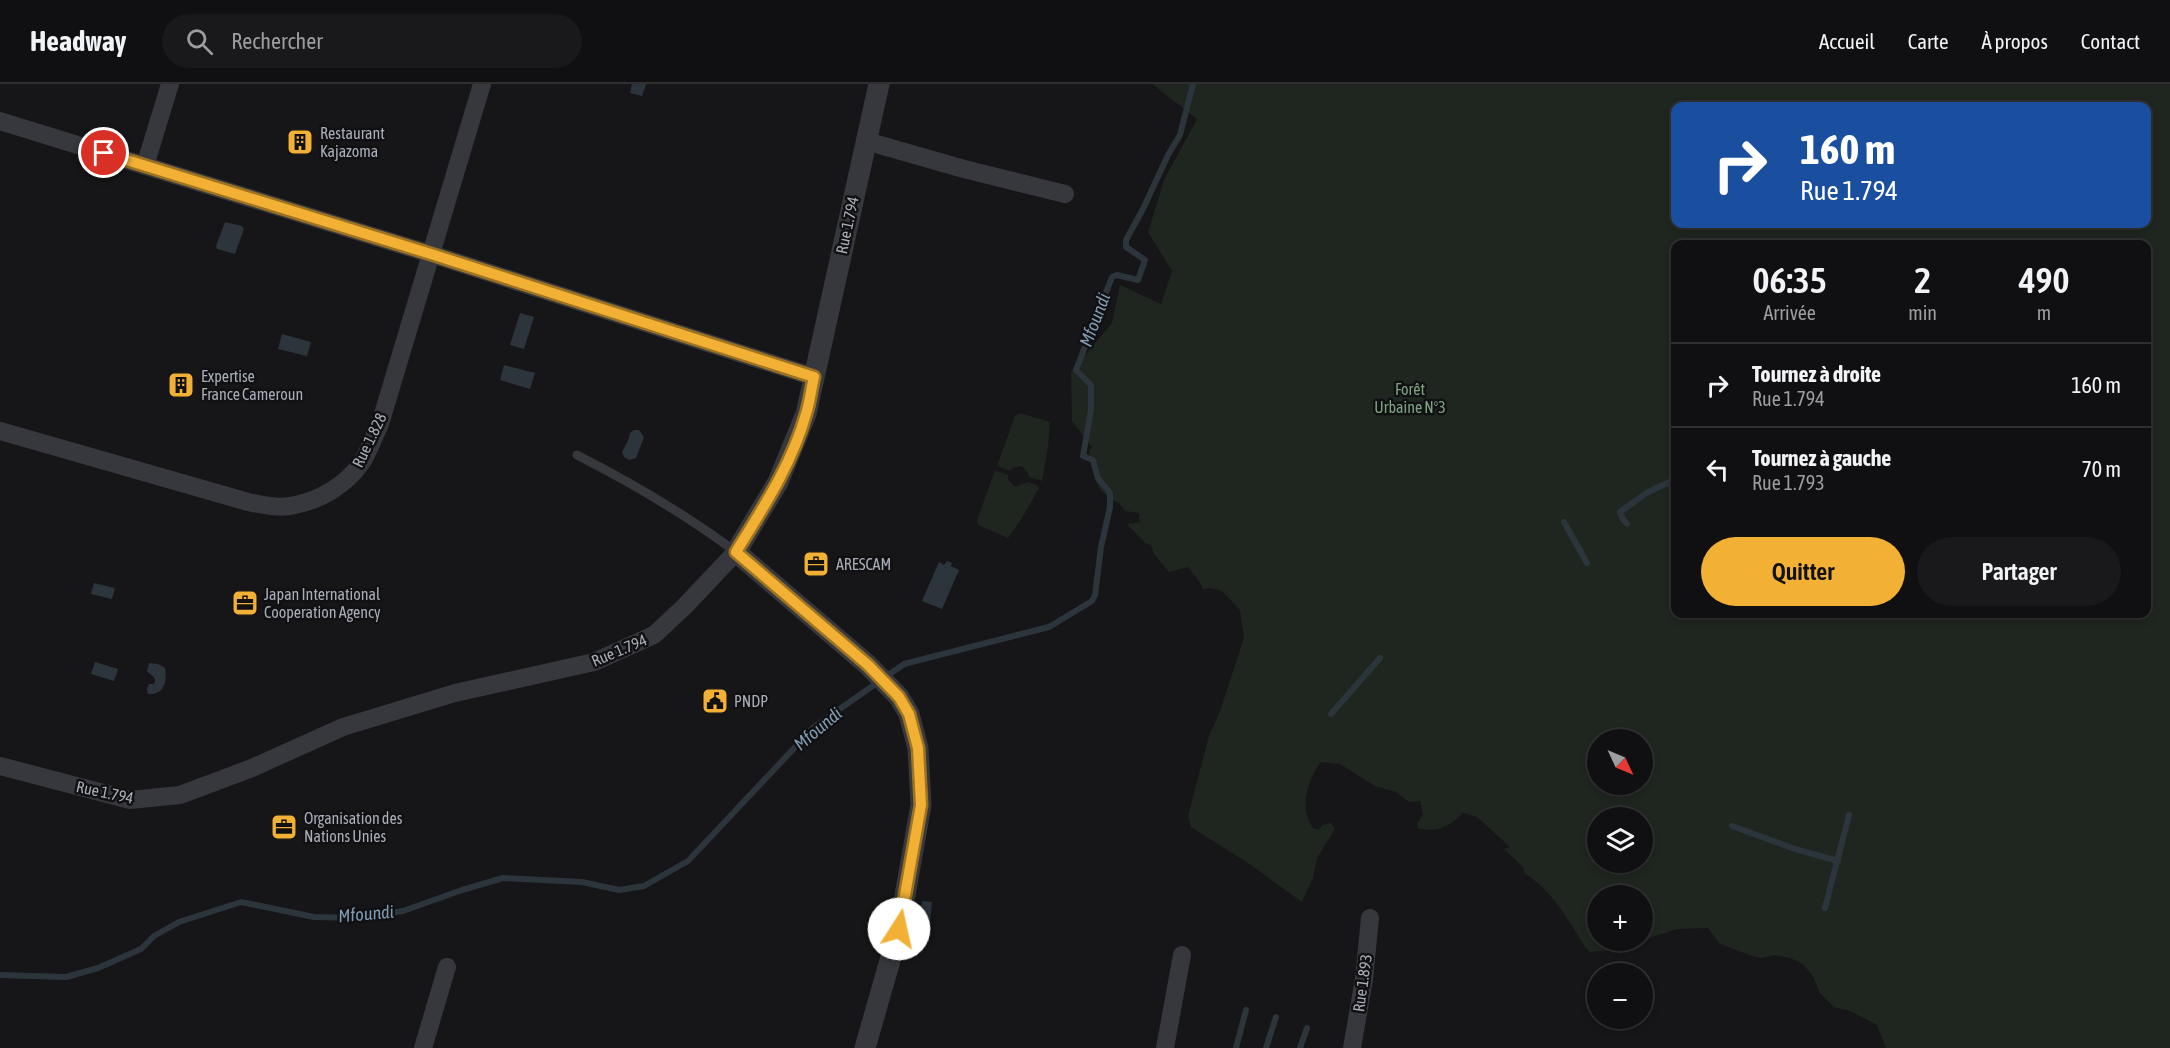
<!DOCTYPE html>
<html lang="fr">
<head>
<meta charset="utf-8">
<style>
	:root { --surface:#101012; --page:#19191b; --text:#f1f3f6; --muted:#9c9d9f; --line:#303032; --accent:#f2b134 }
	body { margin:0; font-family:"Asap Condensed",sans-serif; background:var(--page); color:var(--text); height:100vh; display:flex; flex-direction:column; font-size:22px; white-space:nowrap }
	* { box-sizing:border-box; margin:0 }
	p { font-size:20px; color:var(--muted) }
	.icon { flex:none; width:33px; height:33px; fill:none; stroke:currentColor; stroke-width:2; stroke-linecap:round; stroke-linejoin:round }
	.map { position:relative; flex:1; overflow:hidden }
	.panel { position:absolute; left:1671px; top:156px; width:480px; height:378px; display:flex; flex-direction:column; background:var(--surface); border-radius:12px; box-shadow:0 3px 9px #0003,0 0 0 2px var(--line) }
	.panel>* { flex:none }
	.hud { position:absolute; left:1671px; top:18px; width:480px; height:126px; border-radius:12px; box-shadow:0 3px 9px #0003,0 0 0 2px var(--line); background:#1a4fa0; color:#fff; overflow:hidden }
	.needle { width:39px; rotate:134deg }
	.buttons { position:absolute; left:1587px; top:645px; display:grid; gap:12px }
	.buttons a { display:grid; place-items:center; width:66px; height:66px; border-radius:50%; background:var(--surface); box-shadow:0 3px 9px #0003,0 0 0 2px var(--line); font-size:30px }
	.pin { position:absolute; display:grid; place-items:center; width:51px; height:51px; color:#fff; margin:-26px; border:3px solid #fff; border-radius:50%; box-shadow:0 2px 6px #0007 }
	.me { position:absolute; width:66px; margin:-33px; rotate:10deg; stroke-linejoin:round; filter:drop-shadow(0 0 4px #0008) }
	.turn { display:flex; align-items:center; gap:21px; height:126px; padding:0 30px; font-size:27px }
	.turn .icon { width:78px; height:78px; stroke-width:2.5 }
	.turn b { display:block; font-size:42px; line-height:51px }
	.eta { display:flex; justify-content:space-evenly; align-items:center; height:102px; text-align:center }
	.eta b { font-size:36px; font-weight:600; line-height:42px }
	.cta { display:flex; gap:12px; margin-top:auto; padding:12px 30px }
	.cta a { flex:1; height:69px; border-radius:36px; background:var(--accent); color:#111; font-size:24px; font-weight:600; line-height:69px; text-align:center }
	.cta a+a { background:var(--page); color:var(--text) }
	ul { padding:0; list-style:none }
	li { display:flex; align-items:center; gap:18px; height:84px; padding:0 30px; border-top:2px solid var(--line) }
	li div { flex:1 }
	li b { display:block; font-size:22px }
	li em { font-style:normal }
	header { display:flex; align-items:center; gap:36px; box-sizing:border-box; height:84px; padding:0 30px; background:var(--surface); border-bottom:2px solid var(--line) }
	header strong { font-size:28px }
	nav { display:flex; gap:33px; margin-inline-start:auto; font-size:21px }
	.search { width:420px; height:54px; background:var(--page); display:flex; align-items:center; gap:15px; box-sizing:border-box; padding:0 21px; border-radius:33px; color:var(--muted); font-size:22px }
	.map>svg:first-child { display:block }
</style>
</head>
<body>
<header>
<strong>Headway</strong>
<div class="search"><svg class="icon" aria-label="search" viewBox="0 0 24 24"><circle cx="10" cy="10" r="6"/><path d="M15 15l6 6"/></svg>Rechercher</div>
<nav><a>Accueil</a><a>Carte</a><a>À propos</a><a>Contact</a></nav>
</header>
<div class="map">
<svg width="2170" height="964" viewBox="0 0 2170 964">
	<rect width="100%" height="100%" fill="#161618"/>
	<g fill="#1e261f" fill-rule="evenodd">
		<path d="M 1152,0 L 2170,0 L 2170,964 L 1886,964 L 1877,941 L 1850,927 L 1834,923 L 1820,909 L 1812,891 L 1803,880 L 1790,874 L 1774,871 L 1762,874 L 1752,872 L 1720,860 L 1708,844 L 1677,845 L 1643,856 L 1642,812 L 1598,812 L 1598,856 L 1639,857 L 1609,866 L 1590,868 L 1586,864 C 1569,837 1552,806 1524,789 L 1523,783 L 1504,765 L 1510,763 L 1477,733 L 1463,729 C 1448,743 1438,749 1418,744 L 1417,740 L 1423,730 L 1420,717 L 1409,718 L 1396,708 L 1375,702 L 1340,680 L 1321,678 C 1307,696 1299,725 1313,744 L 1319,746 L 1322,741 L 1331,739 L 1335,745 L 1317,774 L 1313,794 L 1302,818 L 1248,779 L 1191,743 L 1188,732 L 1209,652 L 1220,627 L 1244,554 L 1240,526 L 1222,507 L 1210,504 L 1203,505 L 1201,500 L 1188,483 L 1169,488 L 1154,470 L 1151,461 L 1145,459 L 1127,440 L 1140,438 L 1139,429 L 1125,427 C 1119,416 1116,419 1107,412 C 1093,401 1092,383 1089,366 L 1092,364 L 1072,337 L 1071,288 L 1112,239 L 1120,201 L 1161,220 L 1172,187 L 1148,148 L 1164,96 L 1197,35 ZM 1676,22 L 2146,22 L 2146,140 L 1676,140 ZM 1676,160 L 2146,160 L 2146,530 L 1676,530 ZM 1598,656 L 1642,656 L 1642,700 L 1598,700 ZM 1598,734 L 1642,734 L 1642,778 L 1598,778 Z"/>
		<path d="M 1020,329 L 1050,338 L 1048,363 L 1042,397 L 1029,393 L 1028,389 L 1022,382 L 1013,384 L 1010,387 L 997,382 L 1015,332 Z"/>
		<path d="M 995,386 L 1008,391 L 1008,395 L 1014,402 L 1018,402 L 1027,398 L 1037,401 L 1039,404 L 1022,434 L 1008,454 L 978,441 L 977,436 Z"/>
	</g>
	<g fill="#2c353c">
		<path d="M 632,0 L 646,0 L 642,12 L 630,9 Z"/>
		<path d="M 225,138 L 242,142 L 244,145 L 235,170 L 217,165 L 216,162 Z"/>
		<path d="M 520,229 L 534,233 L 524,265 L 510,261 Z"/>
		<path d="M 282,250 L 311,258 L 307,272 L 278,265 Z"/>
		<path d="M 504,281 L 535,289 L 530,305 L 500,296 Z"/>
		<path d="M 634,346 L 639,346 L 644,353 L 636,374 L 629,376 L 624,373 L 622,368 L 628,357 L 630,349 Z"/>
		<path d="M 947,477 L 952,479 L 951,482 L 959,486 L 942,525 L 922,517 L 939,478 L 944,481 Z"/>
		<path d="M 94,499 L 115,504 L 112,515 L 91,510 Z"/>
		<path d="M 95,578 L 118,585 L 114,597 L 91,590 Z"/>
		<path d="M 149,579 L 158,580 L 165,584 C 167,597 165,611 148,610 L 147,605 L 149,600 L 154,600 C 158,593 151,592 147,587 Z"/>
		<path d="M 922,817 L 932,818 L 929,849 L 919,848 Z"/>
	</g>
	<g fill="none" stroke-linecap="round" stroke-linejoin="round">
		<g stroke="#2c353c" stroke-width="6">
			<path d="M 1564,438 L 1587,479"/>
			<path d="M 1627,440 L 1623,435 L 1620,428 L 1648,408 L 1676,395"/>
			<path d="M 1331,630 L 1380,574"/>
			<path d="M 1732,742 L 1795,765 L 1838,777"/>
			<path d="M 1825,824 L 1849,731"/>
			<path d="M 0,891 L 66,893 L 98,884 L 141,865 L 154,852 L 179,838 L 241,818 L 314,833 L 358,834 L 403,827 L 462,806 L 503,794 L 582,798 L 619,806 L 644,802 L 688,777 L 814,643 L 904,580 L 1049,543 L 1092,517 L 1095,511 L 1101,463 L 1110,423 L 1110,409 L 1098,394 L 1093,376 L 1083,372 L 1091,326 L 1091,301 L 1076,286 L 1112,193 L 1117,191 L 1138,196 L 1145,176 L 1126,163 L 1126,156 L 1143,125 L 1168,71 L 1180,51 L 1193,0"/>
			<path d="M 1236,964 L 1246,926"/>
			<path d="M 1266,964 L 1276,933"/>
			<path d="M 1300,964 L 1307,944"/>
		</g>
		<path stroke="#37383d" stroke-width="9" d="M 577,371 C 634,400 685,430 736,468"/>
		<g stroke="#37383d" stroke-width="18">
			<path d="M 0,37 L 431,170 L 814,293"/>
			<path d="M 866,57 L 964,85 L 1065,110"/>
			<path d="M 145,82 L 170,0"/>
			<path d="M 0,347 L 248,418 C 264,421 280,425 295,421 C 321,416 347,400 362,378 C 369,367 374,352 380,340 L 482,0"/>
			<path d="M 0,682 L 130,716 L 180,711 L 252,684 L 343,643 L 455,609 L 594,578 L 654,551 L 684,523 L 736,468"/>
			<path d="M 423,964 L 447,883"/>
			<path d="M 1165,964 L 1182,871"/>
			<path d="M 1352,964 L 1364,895 L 1370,834"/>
		</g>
		<path stroke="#37383d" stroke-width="21" d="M 865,964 L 899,845 L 921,721 L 918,664 L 909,630 L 899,613 L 868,581 L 736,468 L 778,398 L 806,330 L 879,0"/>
	</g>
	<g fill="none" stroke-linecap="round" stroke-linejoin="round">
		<g stroke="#9d7322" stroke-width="15">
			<path id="route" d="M 104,69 L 431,170 L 814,293 C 811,305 810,318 806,330 C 792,380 763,424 736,468 L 868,581 L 899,613 L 909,630 L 918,664 L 921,721 L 899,845"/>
		</g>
		<use href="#route" stroke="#f2b134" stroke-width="10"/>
	</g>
	<defs>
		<g id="building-square" transform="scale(1.35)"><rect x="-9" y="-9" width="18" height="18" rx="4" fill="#f2b134" stroke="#111113"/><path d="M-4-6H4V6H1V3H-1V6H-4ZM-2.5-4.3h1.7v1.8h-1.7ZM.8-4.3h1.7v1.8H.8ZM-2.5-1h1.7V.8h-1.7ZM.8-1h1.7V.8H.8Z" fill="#111"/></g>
		<g id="office-square" transform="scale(1.35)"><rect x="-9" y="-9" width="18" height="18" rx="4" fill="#f2b134" stroke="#111113"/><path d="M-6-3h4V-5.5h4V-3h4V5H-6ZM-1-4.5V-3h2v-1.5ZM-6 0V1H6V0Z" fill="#111"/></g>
		<g id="civic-square" transform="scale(1.35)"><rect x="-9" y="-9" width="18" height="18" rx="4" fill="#f2b134" stroke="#111113"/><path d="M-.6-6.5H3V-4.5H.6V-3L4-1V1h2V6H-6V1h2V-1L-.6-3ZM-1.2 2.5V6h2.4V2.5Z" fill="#111"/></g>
	</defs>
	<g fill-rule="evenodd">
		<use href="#building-square" x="300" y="58"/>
		<use href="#building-square" x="181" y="301"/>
		<use href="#office-square" x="816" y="480"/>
		<use href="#office-square" x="245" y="519"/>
		<use href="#civic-square" x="715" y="617"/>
		<use href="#office-square" x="284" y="743"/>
	</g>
	<g text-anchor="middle" stroke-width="5" stroke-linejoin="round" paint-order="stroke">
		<g font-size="16" fill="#a8adb8" stroke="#111113" text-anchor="start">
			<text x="320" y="55">Restaurant<tspan x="320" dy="18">Kajazoma</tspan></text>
			<text x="201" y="298">Expertise<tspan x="201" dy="18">France Cameroun</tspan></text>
			<text x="836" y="486">ARESCAM</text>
			<text x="264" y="516">Japan International<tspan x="264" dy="18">Cooperation Agency</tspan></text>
			<text x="734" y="623">PNDP</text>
			<text x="304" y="740">Organisation des<tspan x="304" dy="18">Nations Unies</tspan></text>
		</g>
		<g font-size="16" fill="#a8adb8" stroke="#111113">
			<text transform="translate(847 141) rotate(-78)" y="6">Rue 1.794</text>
			<text transform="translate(369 356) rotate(-64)" y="6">Rue 1.828</text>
			<text transform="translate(619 566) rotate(-23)" y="6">Rue 1.794</text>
			<text transform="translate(105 708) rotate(12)" y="6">Rue 1.794</text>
			<text transform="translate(1362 899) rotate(-82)" y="6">Rue 1.893</text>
		</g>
		<g font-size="16" fill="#7fa381" stroke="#111113">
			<text x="1410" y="311">Forêt<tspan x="1410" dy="18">Urbaine N°3</tspan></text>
		</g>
		<g font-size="18" font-style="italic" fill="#7f9bb3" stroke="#111113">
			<text transform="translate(1095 236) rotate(-69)" y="6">Mfoundi</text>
			<text transform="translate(818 645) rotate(-40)" y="6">Mfoundi</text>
			<text transform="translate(366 830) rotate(-5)" y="6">Mfoundi</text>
		</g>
	</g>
</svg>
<div class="buttons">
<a><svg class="needle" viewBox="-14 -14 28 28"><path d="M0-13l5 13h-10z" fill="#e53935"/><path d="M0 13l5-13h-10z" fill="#9c9d9f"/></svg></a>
<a><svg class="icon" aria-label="layers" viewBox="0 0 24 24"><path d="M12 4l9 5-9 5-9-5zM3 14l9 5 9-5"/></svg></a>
<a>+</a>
<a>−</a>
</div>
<div class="pin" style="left:104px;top:69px;background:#d93025"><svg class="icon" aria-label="arrive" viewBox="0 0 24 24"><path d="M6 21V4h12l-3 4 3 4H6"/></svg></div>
<svg class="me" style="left:899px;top:845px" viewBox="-20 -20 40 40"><circle r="19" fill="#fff"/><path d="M0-13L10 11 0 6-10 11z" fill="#f2b134"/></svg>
<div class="hud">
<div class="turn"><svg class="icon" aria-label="right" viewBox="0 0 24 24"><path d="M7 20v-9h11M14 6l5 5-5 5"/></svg><div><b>160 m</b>Rue 1.794</div></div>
</div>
<section class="panel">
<div class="eta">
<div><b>06:35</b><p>Arrivée</p></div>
<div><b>2</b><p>min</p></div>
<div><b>490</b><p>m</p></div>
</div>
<ul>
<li><svg class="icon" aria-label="right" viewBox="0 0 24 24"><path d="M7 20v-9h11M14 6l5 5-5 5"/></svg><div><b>Tournez à droite</b><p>Rue 1.794</p></div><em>160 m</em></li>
<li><svg class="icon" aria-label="left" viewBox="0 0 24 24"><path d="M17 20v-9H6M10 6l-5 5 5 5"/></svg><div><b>Tournez à gauche</b><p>Rue 1.793</p></div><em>70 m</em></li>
</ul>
<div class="cta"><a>Quitter</a><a>Partager</a></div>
</section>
</div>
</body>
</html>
